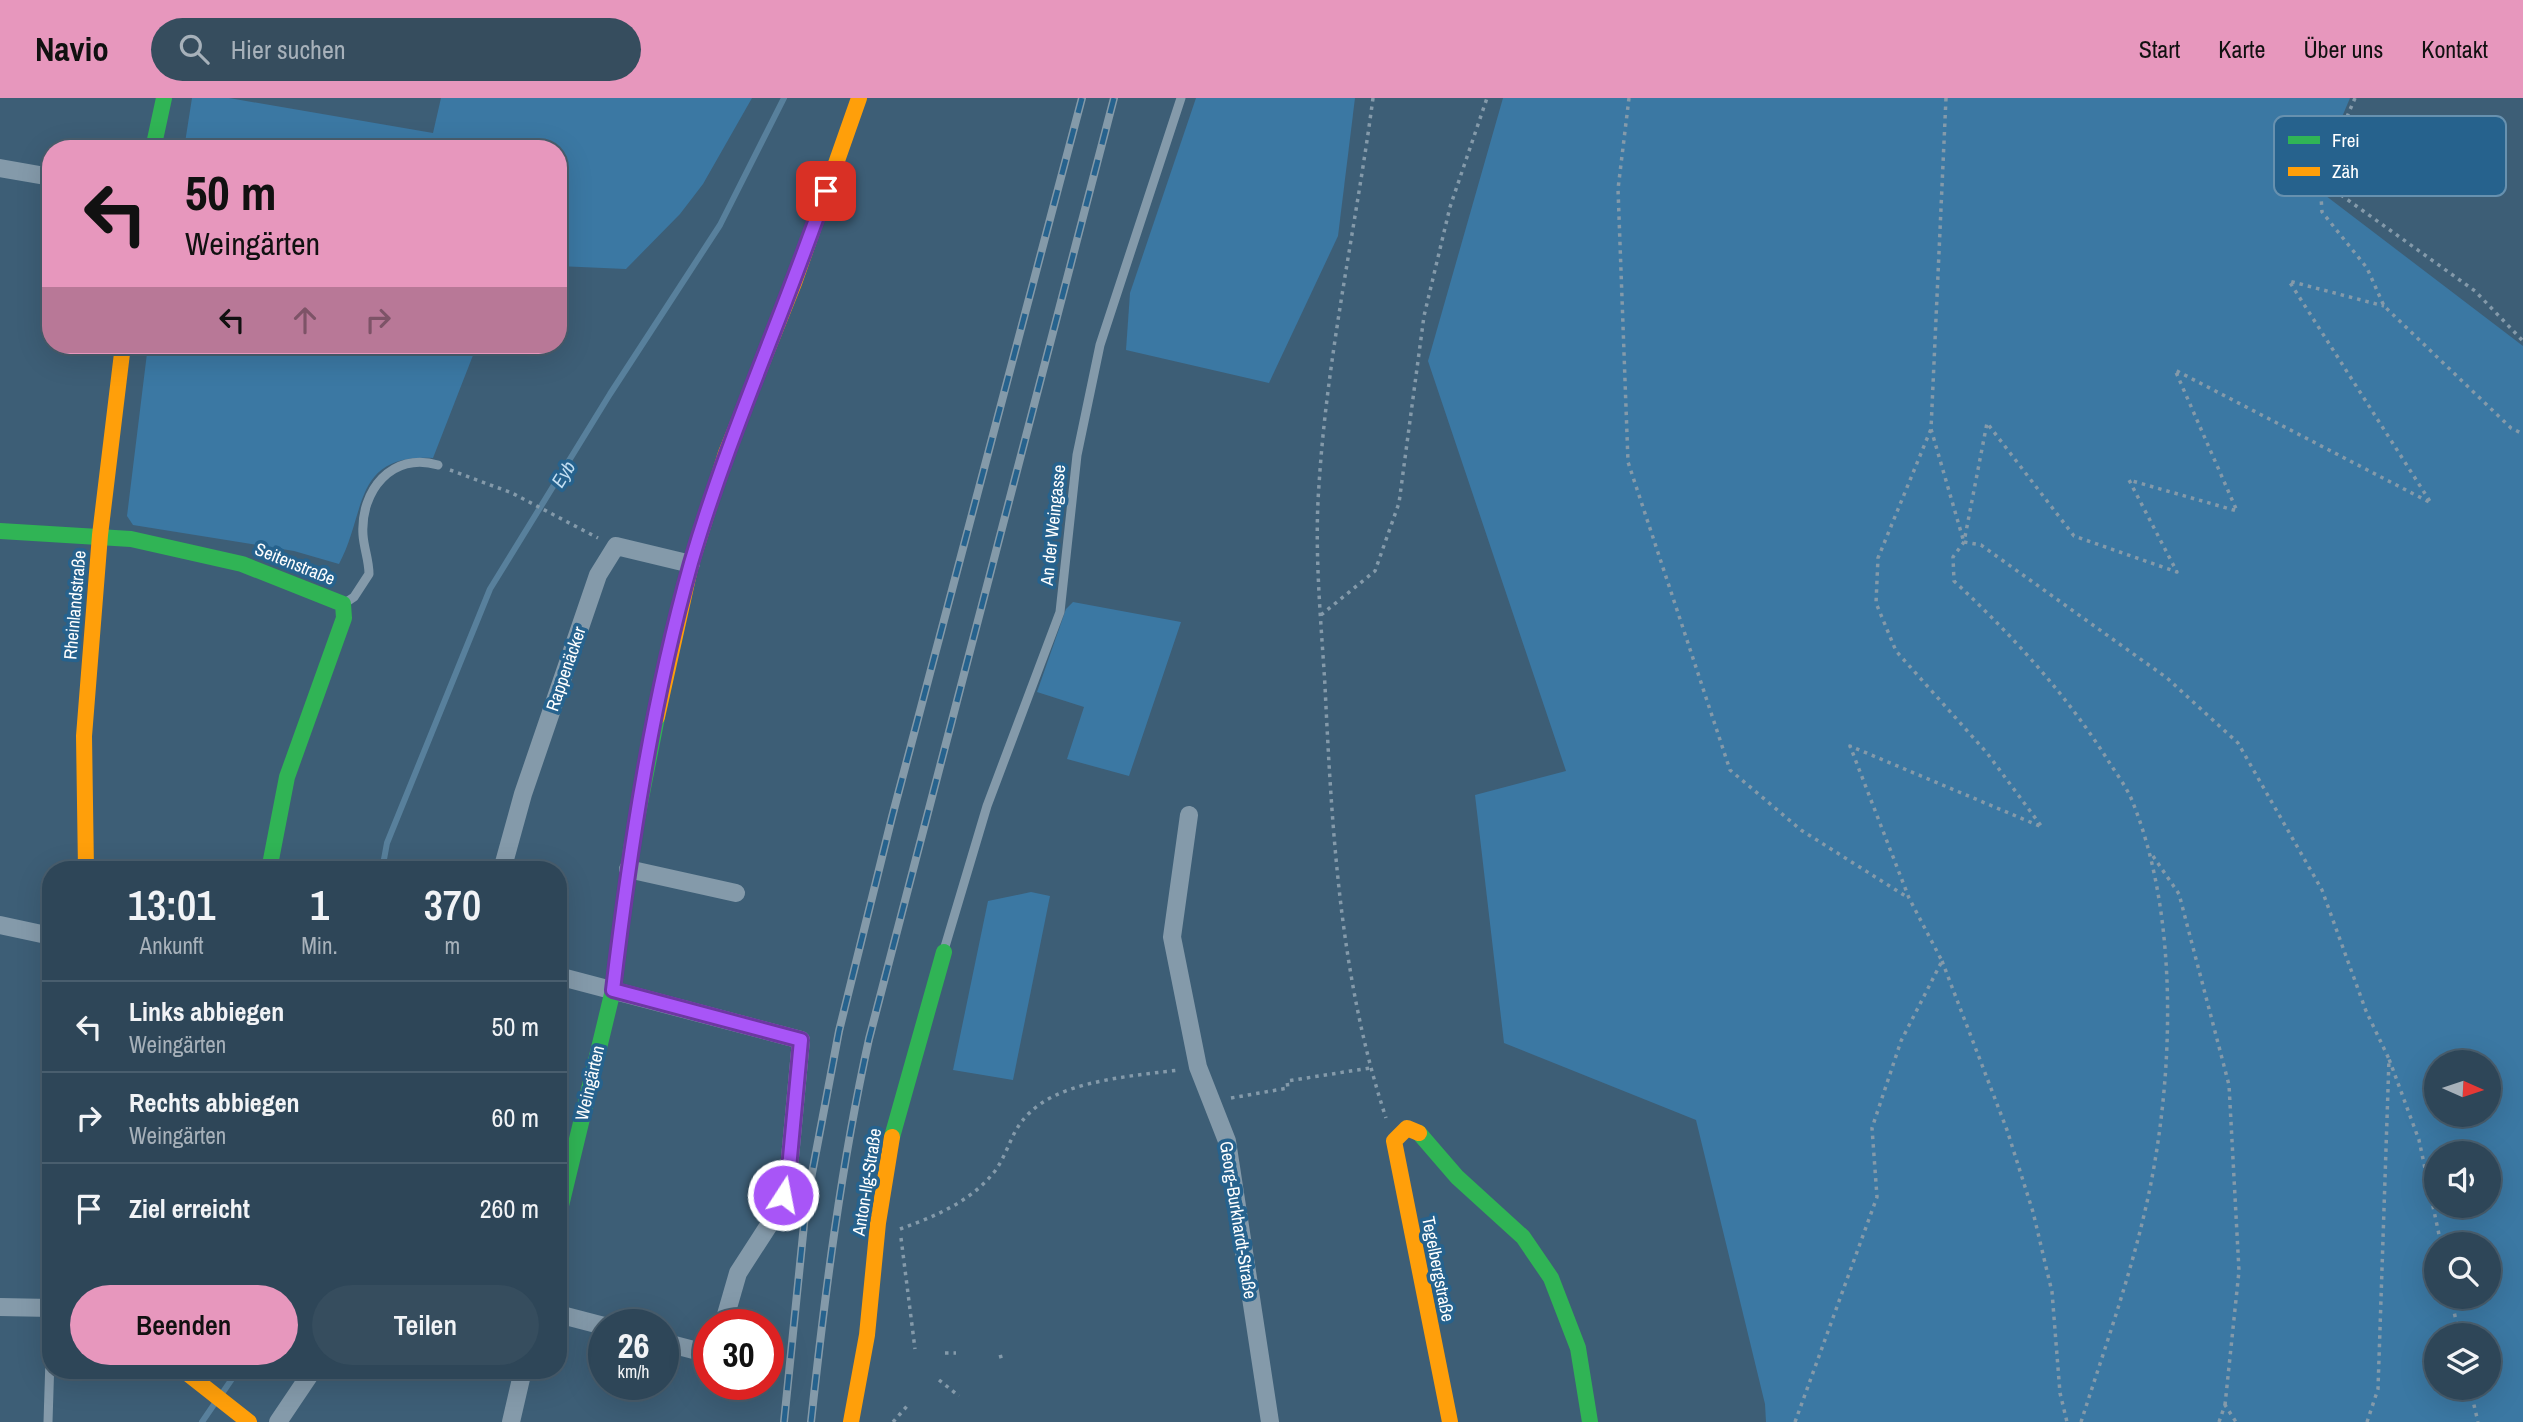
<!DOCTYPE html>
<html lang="de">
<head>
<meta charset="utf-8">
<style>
	:root { --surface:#2e4658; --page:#364d5e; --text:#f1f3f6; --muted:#a7b1ba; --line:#495e6e; --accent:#e797bd }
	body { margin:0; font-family:"Archivo Narrow",sans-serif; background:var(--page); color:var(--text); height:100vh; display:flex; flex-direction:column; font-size:26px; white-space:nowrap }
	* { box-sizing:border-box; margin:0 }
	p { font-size:23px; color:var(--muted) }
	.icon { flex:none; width:38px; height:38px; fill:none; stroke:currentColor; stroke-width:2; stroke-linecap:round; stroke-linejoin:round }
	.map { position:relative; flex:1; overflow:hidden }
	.drawer { position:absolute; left:42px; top:763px; width:525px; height:518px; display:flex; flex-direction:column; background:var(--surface); border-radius:28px; box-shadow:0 7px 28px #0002,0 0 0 2px var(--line) }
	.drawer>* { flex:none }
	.guide { position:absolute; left:42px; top:42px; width:525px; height:214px; border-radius:28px; box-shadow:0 7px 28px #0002,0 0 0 2px var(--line); background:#e797bd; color:#111; overflow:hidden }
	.needle { width:46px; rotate:93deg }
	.controls { position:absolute; left:2424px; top:952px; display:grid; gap:14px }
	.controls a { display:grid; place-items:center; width:77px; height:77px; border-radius:50%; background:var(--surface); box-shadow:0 7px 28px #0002,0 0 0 2px var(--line); font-size:35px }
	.speed { position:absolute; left:588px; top:1211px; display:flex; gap:14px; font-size:35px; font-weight:700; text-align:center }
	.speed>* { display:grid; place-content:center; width:91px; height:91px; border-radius:50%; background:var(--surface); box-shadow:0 7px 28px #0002,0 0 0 2px var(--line); line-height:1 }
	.speed small { font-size:18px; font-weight:400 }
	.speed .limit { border:10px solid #d22; background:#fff; color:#111 }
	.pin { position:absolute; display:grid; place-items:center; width:60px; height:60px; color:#fff; margin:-30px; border-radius:14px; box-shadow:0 4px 10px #0006 }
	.me { position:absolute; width:77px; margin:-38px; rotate:11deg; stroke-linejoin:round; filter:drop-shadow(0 0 5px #0008) }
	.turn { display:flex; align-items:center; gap:24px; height:147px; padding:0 28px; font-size:32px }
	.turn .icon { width:91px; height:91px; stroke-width:2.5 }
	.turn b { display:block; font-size:49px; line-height:60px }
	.lanes { display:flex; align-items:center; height:66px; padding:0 28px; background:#0003; justify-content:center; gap:35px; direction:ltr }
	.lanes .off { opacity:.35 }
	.eta { display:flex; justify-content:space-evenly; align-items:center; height:119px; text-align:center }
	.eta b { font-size:42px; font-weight:600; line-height:49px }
	.cta { display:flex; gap:14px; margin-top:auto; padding:14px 28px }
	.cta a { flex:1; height:80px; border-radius:42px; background:var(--accent); color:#111; font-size:28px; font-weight:600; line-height:80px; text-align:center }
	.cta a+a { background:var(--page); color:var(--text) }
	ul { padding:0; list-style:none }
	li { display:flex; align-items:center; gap:21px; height:91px; padding:0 28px; border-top:2px solid var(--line) }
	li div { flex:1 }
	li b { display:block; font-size:26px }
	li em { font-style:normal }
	header { display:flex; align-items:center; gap:42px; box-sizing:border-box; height:98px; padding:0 35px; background:var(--accent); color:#111 }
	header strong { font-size:33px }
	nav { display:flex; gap:38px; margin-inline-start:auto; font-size:24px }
	.search { width:490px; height:63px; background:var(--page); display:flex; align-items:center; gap:18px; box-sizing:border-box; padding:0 24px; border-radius:38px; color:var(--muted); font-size:26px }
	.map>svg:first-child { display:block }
</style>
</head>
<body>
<header>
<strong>Navio</strong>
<div class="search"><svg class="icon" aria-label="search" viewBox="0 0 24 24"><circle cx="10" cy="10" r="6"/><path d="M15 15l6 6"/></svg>Hier suchen</div>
<nav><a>Start</a><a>Karte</a><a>Über uns</a><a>Kontakt</a></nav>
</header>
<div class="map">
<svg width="2523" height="1324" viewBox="0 0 2523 1324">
	<rect width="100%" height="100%" fill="#3d5e76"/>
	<g fill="#3b78a3" fill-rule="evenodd">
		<path d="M 192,0 L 229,0 L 433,35 L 441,0 L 752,0 L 703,86 L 680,116 L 626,171 L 558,168 L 558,51 L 184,51 Z"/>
		<path d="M 1196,0 L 1355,0 L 1338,138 L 1269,285 L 1126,252 L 1130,195 Z"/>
		<path d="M 1503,0 L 2350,0 L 2313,88 L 2523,248 L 2523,1324 L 1766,1324 L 1765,1306 L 1696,1022 L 1504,945 L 1475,697 L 1566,673 L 1428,263 ZM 2488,964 L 2488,1017 L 2436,1017 L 2436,964 ZM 2488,1055 L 2488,1108 L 2436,1108 L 2436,1055 ZM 2488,1146 L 2488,1199 L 2436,1199 L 2436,1146 ZM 2436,1237 L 2488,1237 L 2488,1290 L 2436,1290 Z"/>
		<path d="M 148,247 L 477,247 L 433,360 C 352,356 367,414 339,466 L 294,453 L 133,427 L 127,418 Z"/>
		<path d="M 1073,504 L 1181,524 L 1129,678 L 1067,661 L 1084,609 L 1037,594 L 1066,511 Z"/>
		<path d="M 1031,794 L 1050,798 L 1013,982 L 953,972 L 988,803 Z"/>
	</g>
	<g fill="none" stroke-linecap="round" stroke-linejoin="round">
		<g stroke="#58809c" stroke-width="6">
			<path d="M 382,772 L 387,745 L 490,491 L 610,296 L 720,127 L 784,0"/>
			<path d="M 221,1297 L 238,1272"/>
			<path d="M 202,1324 L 215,1305"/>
		</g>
		<g stroke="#849aaa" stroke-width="3.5" stroke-dasharray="3.5 5" stroke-linecap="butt">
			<path d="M 1373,0 C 1356,129 1327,257 1319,387 C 1314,453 1321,522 1325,588 C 1332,734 1340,881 1386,1020"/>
			<path d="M 1629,0 L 1618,91 L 1628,364 L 1730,672 L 1801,732 L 1907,799"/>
			<path d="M 1946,0 L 1931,331 L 1963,441"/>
			<path d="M 2355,0 L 2320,82 L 2322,114 L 2367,170 L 2384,208 L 2511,330 L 2523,336"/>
			<path d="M 2320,82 L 2475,193 L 2523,243"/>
			<path d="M 450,372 L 512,395 L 598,440"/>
			<path d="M 1964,444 L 1981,447 L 2167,580 L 2238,645 L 2322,792 L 2366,913 L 2389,961"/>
			<path d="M 1321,517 L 1375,473 L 1399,405 L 1424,218 L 1450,109 L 1487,0"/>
			<path d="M 2153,758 L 2179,796 L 2229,987 L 2239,1173 L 2225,1307"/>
			<path d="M 1942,863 L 2007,1032 L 2033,1114 L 2052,1194 L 2060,1295 L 2067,1324"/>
			<path d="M 1231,1000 L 1288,990 L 1287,983 L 1370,970"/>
			<path d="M 900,1131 C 934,1119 972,1103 995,1073 C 1012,1049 1010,1028 1039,1007 C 1072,982 1139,977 1179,972"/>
			<path d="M 901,1140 L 915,1251"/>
			<path d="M 2451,1199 L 2459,1237"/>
			<path d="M 945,1255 L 956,1255"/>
			<path d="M 999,1259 L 1007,1257"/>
			<path d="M 939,1282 L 959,1298"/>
			<path d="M 2470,1290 L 2478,1324"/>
			<path d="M 893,1324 L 908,1307"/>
			<path d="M 1795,1324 L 1877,1099 L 1872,1030 L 1901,943 L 1942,863 L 1909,800 L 1850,648 L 2042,729 L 1987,655 L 1896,553 L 1876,505 L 1878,460 L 1931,331"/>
			<path d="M 2081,1324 C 2106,1246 2135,1166 2151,1085 C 2174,967 2178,812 2131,700 C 2125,687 2116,675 2109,664 C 2067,597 2012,537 1954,483 L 1953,459 L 1964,444 L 1987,325 L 2074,438 L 2177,474 L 2129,382 L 2237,413 L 2175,272 L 2431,405 L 2289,183 L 2384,208"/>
			<path d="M 2219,1324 L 2225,1307 L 2236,1324"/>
			<path d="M 2367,1324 L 2378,1291 L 2389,961 L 2419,1042 L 2441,1146"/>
		</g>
		<g stroke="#849aaa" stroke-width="9">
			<path d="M 345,505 L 354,499 L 369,476 C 369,462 364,451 363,437 C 360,393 392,353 438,367"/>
			<path d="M 944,852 L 987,708 L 1060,514 L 1077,357 L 1100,247 L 1181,0"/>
			<path d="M 48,1324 L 51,1229"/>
		</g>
		<g stroke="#849aaa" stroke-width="18">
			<path d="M 0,70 L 51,79"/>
			<path d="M 1189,717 L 1172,839 L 1198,969 L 1227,1043 L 1270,1324"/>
			<path d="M 628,771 L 736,795"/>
			<path d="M 502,772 L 523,696 L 598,477 L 616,448 L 691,466"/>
			<path d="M 0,827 L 51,838"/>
			<path d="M 558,878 L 801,942 L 788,1081 L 778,1113 L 738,1175 L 723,1227"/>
			<path d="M 0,1209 L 51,1210"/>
			<path d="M 558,1216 L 604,1228"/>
			<path d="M 663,1244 L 709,1256"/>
			<path d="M 278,1324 L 313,1272"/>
			<path d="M 511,1324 L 523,1272"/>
		</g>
		<g stroke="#30b455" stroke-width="16">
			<path d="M 153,51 L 164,0"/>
			<path d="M 0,433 L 131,441 L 242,466 L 343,506 L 344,520 L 287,679 L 269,772"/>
			<path d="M 1419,1035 L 1457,1079 L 1523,1139 L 1551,1180 L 1578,1250 L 1590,1324"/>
			<path d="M 892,1039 L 944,854"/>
			<path d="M 558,1120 L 613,892 L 631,751 L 657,619"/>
		</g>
		<g stroke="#ff9f0a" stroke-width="16">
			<path d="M 657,619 L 691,466 L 726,355 L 794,185 L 859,0"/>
			<path d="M 86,772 L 84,638 L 100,437 L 123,247"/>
			<path d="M 1419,1035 L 1407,1030 L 1394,1043 L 1450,1324"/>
			<path d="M 183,1272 L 249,1324"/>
			<path d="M 851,1324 L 867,1237 L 878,1125 L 892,1039"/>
		</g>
		<g stroke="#849aa9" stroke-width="8">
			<g id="rail">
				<path d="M 784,1324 L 806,1107 L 839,933 L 892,719 L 1082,0"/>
				<path d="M 811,1324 C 825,1195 841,1068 869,941 L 1114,0"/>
			</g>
		</g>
		<use href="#rail" stroke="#26628d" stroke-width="5" stroke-dasharray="16" stroke-linecap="butt"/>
	</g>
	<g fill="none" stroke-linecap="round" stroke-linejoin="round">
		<g stroke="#6d37a1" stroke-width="18">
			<path id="route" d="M 783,1097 L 788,1081 L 801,942 L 613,892 C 630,749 652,604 691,465 C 728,338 783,218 826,93"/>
		</g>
		<use href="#route" stroke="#a855f7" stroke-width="12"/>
	</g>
	<g text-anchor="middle" stroke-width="7" stroke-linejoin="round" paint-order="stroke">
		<g font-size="18" fill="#fff" stroke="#26628d">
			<text transform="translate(1053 427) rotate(-84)" y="6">An der Weingasse</text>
			<text transform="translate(295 466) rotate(22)" y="6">Seitenstraße</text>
			<text transform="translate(75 507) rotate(-85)" y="6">Rheinlandstraße</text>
			<text transform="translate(566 571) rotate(-71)" y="6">Rappenäcker</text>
			<text transform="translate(590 985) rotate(-77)" y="6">Weingärten</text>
			<text transform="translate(867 1084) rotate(-81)" y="6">Anton-Ilg-Straße</text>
			<text transform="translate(1238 1122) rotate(81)" y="6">Georg-Burkhardt-Straße</text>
			<text transform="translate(1438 1171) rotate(79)" y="6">Tegelbergstraße</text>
		</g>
		<g font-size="19" font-style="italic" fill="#c2def2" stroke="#26628d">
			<text transform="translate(563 376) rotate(-58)" y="7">Eyb</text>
		</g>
	</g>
	<rect x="2274" y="18" width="232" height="80" rx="10" fill="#26628d" stroke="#6791af" stroke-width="2"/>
	<rect x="2288" y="38" width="32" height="8" fill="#30b455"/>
	<rect x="2288" y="69" width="32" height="9" fill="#ff9f0a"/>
	<g font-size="19" fill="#fff">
		<text x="2332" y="49">Frei</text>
		<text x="2332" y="80">Zäh</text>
	</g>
</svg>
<div class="controls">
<a><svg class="needle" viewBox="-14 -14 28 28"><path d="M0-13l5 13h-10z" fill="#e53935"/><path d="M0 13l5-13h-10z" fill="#a7b1ba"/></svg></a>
<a><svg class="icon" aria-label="sound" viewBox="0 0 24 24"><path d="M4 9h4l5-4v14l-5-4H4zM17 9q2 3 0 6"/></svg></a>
<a><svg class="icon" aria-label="search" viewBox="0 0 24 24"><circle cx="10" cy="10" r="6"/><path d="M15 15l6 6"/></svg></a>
<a><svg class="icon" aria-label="layers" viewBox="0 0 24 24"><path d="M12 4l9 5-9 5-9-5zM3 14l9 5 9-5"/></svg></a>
</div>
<div class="speed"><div>26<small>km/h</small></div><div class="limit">30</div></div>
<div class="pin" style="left:826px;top:93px;background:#d93025"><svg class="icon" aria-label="arrive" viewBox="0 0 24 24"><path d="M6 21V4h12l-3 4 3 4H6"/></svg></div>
<svg class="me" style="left:783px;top:1097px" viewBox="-20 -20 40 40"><circle r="17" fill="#a855f7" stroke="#fff" stroke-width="3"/><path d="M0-11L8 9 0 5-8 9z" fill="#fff"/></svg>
<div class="guide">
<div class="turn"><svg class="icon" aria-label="left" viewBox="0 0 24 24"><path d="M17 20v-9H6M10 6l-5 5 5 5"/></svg><div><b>50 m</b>Weingärten</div></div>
<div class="lanes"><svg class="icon" aria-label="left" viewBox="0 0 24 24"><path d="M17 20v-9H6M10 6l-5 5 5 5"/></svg><svg class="icon off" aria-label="ahead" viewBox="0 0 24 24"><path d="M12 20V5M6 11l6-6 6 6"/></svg><svg class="icon off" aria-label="right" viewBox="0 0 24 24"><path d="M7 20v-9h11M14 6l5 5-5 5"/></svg></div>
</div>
<section class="drawer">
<div class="eta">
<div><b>13:01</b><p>Ankunft</p></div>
<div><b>1</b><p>Min.</p></div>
<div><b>370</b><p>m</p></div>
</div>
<ul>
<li><svg class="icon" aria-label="left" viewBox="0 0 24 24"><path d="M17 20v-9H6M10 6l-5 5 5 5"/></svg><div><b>Links abbiegen</b><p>Weingärten</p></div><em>50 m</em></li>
<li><svg class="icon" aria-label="right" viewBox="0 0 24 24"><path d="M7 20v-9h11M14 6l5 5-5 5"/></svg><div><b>Rechts abbiegen</b><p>Weingärten</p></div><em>60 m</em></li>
<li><svg class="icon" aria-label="arrive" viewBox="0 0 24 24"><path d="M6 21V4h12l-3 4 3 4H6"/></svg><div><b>Ziel erreicht</b></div><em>260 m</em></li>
</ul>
<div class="cta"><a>Beenden</a><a>Teilen</a></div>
</section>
</div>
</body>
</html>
